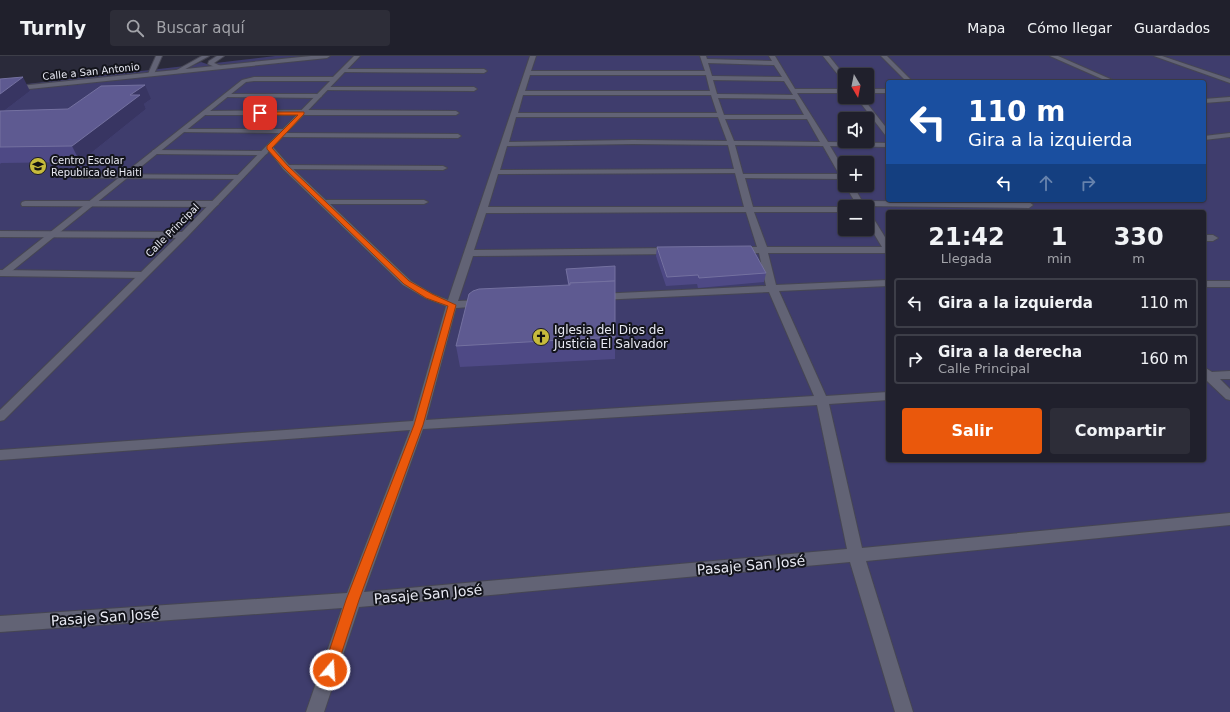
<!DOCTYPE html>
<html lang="es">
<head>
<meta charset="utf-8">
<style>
	:root { --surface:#20202c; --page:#2d2d38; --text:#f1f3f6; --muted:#a2a3a9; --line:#3d3e48; --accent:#ea580c }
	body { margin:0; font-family:"DejaVu Sans",sans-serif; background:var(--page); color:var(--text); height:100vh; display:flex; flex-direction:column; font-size:15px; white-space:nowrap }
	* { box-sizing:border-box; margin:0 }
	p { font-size:13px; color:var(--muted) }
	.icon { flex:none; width:22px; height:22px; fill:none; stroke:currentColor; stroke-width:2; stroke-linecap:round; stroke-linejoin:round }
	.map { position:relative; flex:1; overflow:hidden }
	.sheet { position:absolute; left:886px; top:154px; width:320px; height:252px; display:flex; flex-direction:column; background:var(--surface); border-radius:4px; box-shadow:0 1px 3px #0004,0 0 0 1px var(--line) }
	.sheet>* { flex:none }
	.top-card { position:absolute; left:886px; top:24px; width:320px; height:122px; border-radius:4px; box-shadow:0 1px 3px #0004,0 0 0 1px var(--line); background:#1a4fa0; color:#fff; overflow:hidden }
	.needle { width:26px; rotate:170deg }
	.controls { position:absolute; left:838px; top:12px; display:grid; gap:8px }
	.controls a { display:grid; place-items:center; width:36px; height:36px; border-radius:4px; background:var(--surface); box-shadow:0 1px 3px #0004,0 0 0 1px var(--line); font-size:20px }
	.pin { position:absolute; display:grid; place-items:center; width:34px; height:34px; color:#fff; margin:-17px; border-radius:8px; box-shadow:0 2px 6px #0006 }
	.me { position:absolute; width:44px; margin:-22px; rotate:18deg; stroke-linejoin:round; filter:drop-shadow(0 0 3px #0008) }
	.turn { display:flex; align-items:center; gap:14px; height:84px; padding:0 16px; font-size:18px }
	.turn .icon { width:52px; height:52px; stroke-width:2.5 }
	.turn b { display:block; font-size:28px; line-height:34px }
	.lanes { display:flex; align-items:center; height:38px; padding:0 16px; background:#0003; justify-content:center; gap:20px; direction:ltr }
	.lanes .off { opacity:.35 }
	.eta { display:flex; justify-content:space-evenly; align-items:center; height:68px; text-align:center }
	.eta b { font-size:24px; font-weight:600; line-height:28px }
	.button { display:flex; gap:8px; margin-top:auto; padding:8px 16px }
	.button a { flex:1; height:46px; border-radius:4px; background:var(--accent); color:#fff; font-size:16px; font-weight:600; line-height:46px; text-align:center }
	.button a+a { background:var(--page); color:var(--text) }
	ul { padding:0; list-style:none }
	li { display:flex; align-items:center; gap:12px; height:50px; margin:0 8px 6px; padding:0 8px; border:2px solid var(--line); border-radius:4px }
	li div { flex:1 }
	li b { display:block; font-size:15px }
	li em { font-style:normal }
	header { display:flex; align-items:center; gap:24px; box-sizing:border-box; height:56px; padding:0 20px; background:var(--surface); border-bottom:1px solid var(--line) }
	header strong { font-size:19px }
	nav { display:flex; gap:22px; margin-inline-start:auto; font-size:14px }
	.search { width:280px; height:36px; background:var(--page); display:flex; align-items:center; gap:10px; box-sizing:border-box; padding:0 14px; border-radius:4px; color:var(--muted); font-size:15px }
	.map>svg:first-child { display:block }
</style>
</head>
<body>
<header>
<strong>Turnly</strong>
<div class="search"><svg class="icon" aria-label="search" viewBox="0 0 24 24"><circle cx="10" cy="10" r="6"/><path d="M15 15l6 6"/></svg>Buscar aquí</div>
<nav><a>Mapa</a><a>Cómo llegar</a><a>Guardados</a></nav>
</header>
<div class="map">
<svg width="1230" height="656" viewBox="0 0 1230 656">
	<rect width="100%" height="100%" fill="#2a2a3a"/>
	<path fill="#3f3d6d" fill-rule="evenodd" d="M 275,0 L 1230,0 L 1230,656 L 0,656 L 0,31 L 194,9 L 201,6 L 207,8 ZM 845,19 L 867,19 L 867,41 L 845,41 ZM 888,26 L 1204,26 L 1204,144 L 888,144 ZM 845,63 L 867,63 L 867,85 L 845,85 ZM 845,107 L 867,107 L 867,129 L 845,129 ZM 845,151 L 867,151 L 867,173 L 845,173 ZM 888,156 L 1204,156 L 1204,404 L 888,404 Z"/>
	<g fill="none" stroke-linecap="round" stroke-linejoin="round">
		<g stroke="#464653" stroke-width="2">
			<g id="service">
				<path d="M 1050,0 L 1058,0 L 1117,26 L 1109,26 Z"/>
				<path d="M 343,13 L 484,13 L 487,15 L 484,17 L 341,16 L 341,14 Z"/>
				<path d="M 326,31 L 474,31 L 477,33 L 474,35 L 324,34 L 323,33 Z"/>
				<path d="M 224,38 L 319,38 L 322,40 L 319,42 L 226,41 L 224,40 Z"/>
				<path d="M 304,54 L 456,55 L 459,57 L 456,59 L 204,59 L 201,57 L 204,55 Z"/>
				<path d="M 182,73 L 285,73 L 288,75 L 286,77 L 458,78 L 461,80 L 458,82 L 281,81 L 278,79 L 280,77 L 180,76 L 179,75 Z"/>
				<path d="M 153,94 L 264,95 L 268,97 L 264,99 L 156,98 L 152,96 Z"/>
				<path d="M 283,109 L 443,110 L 447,112 L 443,114 L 286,113 L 282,111 Z"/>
				<path d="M 73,118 L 240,119 L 244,121 L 240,123 L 76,122 L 73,122 Z"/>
				<path d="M 319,144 L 424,144 L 428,146 L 424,148 L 319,148 L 318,146 Z"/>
				<path d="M 25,145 L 215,145 L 219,148 L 215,151 L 22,150 L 21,148 L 22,146 Z"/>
				<path d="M 0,175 L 184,176 L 188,179 L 184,182 L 0,181 Z"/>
				<path d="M 0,214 L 143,216 L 148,219 L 143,222 L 0,220 Z"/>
			</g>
		</g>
		<g stroke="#464653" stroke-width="2">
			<path id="pedestrian" d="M 1230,77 L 1230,81 L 1204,84 L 1204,80 Z"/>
		</g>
		<g stroke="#464653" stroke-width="2">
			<g id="minor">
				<path d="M 156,0 L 162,0 L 154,18 L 149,19 L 148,18 Z"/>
				<path d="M 202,0 L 209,0 L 180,16 L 175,15 Z"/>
				<path d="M 217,0 L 224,0 L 214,7 L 221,10 L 221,12 L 217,12 L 208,8 L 209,5 Z"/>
				<path d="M 354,0 L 360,0 L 273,91 L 289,109 L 411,225 L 433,238 L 448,244 L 530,0 L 536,0 L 531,15 L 705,15 L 700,0 L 706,0 L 707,3 L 772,5 L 769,0 L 775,0 L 795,33 L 845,33 L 845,37 L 797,37 L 828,86 L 888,87 L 888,91 L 830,90 L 845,115 L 845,123 L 745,122 L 753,151 L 847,151 L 845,151 L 845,156 L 754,156 L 767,191 L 882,191 L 867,166 L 867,156 L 870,157 L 888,186 L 888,197 L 768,197 L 776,229 L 888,224 L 888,230 L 779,235 L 826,340 L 888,336 L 888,344 L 829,348 L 862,492 L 1230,457 L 1230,469 L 866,505 L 913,656 L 895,656 L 850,506 L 359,551 L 324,656 L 306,656 L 342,552 L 0,576 L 0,560 L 347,537 L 410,374 L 0,404 L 0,394 L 413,365 L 446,250 L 425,242 L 403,229 L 283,113 L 269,95 L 187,181 L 4,364 L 0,365 L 0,354 L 181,177 L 330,25 L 254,25 L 246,26 L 7,219 L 1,219 L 0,216 L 242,24 L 254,21 L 333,21 ZM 708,7 L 774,9 L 782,21 L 712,20 ZM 530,19 L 706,19 L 710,35 L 525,35 ZM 713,24 L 784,25 L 793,39 L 717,38 ZM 523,39 L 711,39 L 717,57 L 518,57 ZM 718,42 L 795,43 L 804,59 L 724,59 ZM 516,61 L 718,61 L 727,85 L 633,84 L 509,86 ZM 725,63 L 807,63 L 820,86 L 734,85 ZM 633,88 L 728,89 L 734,113 L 500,114 L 507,90 ZM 735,89 L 823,90 L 839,118 L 743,118 ZM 735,117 L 744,151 L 488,151 L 498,118 ZM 746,156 L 757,191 L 737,191 L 732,194 L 737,197 L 759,197 L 766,230 L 599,238 L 594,241 L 599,244 L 769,236 L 814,340 L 426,364 L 456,252 L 483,250 L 488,247 L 483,244 L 458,245 L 473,200 L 672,198 L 677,195 L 672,192 L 474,194 L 486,157 ZM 817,349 L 847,493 L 364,536 L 423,373 Z"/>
				<path d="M 823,0 L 829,0 L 845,20 L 845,26 L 843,25 Z"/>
				<path d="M 881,0 L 887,0 L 913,26 L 907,26 Z"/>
				<path d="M 1154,0 L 1162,0 L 1230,23 L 1230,27 Z"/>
				<rect x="867" y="33" width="21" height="4"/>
				<path d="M 856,41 L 862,41 L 888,74 L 888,81 L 886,80 Z"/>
				<path d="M 1230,41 L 1230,45 L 1204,47 L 1204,43 Z"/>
				<path d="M 845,129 L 853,129 L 862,145 L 1029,146 L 1033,149 L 1029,152 L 865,150 L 866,151 L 858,151 Z"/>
				<path d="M 1204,179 L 1213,179 L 1218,182 L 1213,185 L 1204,185 Z"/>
				<rect x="1204" y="225" width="26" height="6"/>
				<path d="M 1204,311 L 1212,316 L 1230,315 L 1230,323 L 1220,323 L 1230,333 L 1230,344 L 1226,343 L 1206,324 L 1204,324 Z"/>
			</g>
		</g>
		<g stroke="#464653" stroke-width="2">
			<path id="tertiary" d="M 311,0 L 330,0 L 327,2 L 0,36 L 0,32 Z"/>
		</g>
		<use href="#service" fill="#626375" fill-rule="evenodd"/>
		<use href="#pedestrian" fill="#626375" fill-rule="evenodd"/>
		<use href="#minor" fill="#626375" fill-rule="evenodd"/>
		<use href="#tertiary" fill="#626375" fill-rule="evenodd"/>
	</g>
	<g fill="#4e4985">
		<path d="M 0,23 L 30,35 L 4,55 L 68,53 L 151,43 L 144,48 L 146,53 L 80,106 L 1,107 L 0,108 Z"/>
		<path d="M 657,191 L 766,217 L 764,226 L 698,232 L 697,228 L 666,230 L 656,200 Z"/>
		<path d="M 615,210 L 615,303 L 460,311 L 456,290 L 568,229 L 566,213 Z"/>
	</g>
	<g fill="#383562">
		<path d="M 23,21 L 30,35 L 0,58 L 0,38 Z"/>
		<path d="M 145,29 L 151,43 L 144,48 L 146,53 L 80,106 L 72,90 L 130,39 Z"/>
	</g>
	<g fill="#5e5a91" stroke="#7471a0">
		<path d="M 23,21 L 0,38 L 0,23 Z"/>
		<path d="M 145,29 L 130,39 L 140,39 L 72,90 L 0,91 L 0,55 L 68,53 L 101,30 Z"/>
		<path d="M 751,190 L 766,217 L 699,222 L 698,219 L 667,221 L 657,191 Z"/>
		<path d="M 615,210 L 615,225 L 570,227 L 570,229 L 569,229 L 566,213 Z"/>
		<path d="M 615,225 L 615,281 L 456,290 L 469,238 L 473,235 L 479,233 L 570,229 L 570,227 Z"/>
	</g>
	<path fill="#ea580c" stroke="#983908" d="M 258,56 L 304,56 L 304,58 L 272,92 L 288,110 L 409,225 L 432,238 L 456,249 L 423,369 L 359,544 L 336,614 L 334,619 L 330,621 L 325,619 L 323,614 L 346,544 L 414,369 L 448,250 L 426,242 L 404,228 L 284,112 L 267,93 L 267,90 L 298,59 L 260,59 Z"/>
	<defs>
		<g id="school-disc" transform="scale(0.9)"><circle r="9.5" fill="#c7bb3c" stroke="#13141b"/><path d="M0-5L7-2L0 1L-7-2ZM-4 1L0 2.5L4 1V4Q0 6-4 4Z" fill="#111"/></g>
		<g id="church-disc" transform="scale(0.9)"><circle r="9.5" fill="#c7bb3c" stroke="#13141b"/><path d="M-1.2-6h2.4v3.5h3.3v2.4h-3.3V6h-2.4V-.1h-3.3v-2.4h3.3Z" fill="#111"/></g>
	</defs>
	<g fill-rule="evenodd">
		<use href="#school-disc" x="38" y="110"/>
		<use href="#church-disc" x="541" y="281"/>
	</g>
	<g text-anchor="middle" stroke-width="4" stroke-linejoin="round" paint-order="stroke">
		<g font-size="10" fill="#e8e9f3" stroke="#13141b">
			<text transform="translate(91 15) rotate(-6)" y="4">Calle a San Antonio</text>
			<text transform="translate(172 174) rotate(-45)" y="4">Calle Principal</text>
		</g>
		<g font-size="10" fill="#e8e9f3" stroke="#13141b" text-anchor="start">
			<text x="51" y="108">Centro Escolar<tspan x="51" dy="12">Republica de Haiti</tspan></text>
		</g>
		<g font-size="12" fill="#e8e9f3" stroke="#13141b" text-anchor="start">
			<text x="554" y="278">Iglesia del Dios de<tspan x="554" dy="14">Justicia El Salvador</tspan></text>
		</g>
		<g font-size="14" fill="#e8e9f3" stroke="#13141b">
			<text transform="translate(751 509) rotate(-5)" y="5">Pasaje San José</text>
			<text transform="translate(428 538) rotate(-5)" y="5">Pasaje San José</text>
			<text transform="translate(105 561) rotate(-4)" y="5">Pasaje San José</text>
		</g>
	</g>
</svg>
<div class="controls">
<a><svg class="needle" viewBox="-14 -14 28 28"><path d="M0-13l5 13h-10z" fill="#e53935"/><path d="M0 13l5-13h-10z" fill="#a2a3a9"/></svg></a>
<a><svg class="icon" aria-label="sound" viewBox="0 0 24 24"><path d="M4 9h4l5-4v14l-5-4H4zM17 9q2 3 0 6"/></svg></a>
<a>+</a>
<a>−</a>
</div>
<div class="pin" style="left:260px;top:57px;background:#d93025"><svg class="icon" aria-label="arrive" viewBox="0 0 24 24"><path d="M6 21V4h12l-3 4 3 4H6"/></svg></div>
<svg class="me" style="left:330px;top:614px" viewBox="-20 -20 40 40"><circle r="17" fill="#ea580c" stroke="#fff" stroke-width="3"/><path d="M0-11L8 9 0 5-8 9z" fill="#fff"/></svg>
<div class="top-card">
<div class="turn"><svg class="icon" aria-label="left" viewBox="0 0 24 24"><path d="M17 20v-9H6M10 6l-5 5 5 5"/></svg><div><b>110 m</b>Gira a la izquierda</div></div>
<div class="lanes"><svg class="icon" aria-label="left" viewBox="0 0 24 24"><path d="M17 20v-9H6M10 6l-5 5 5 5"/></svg><svg class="icon off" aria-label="ahead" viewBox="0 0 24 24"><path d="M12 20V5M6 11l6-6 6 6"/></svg><svg class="icon off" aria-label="right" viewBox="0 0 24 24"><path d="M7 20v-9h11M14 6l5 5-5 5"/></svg></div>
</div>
<section class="sheet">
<div class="eta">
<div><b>21:42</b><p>Llegada</p></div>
<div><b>1</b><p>min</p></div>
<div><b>330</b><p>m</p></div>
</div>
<ul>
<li><svg class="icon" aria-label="left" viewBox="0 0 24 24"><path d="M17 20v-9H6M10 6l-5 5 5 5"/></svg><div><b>Gira a la izquierda</b></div><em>110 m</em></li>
<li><svg class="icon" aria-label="right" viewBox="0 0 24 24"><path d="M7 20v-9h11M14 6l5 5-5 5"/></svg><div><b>Gira a la derecha</b><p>Calle Principal</p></div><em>160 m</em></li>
</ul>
<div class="button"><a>Salir</a><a>Compartir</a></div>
</section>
</div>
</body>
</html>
